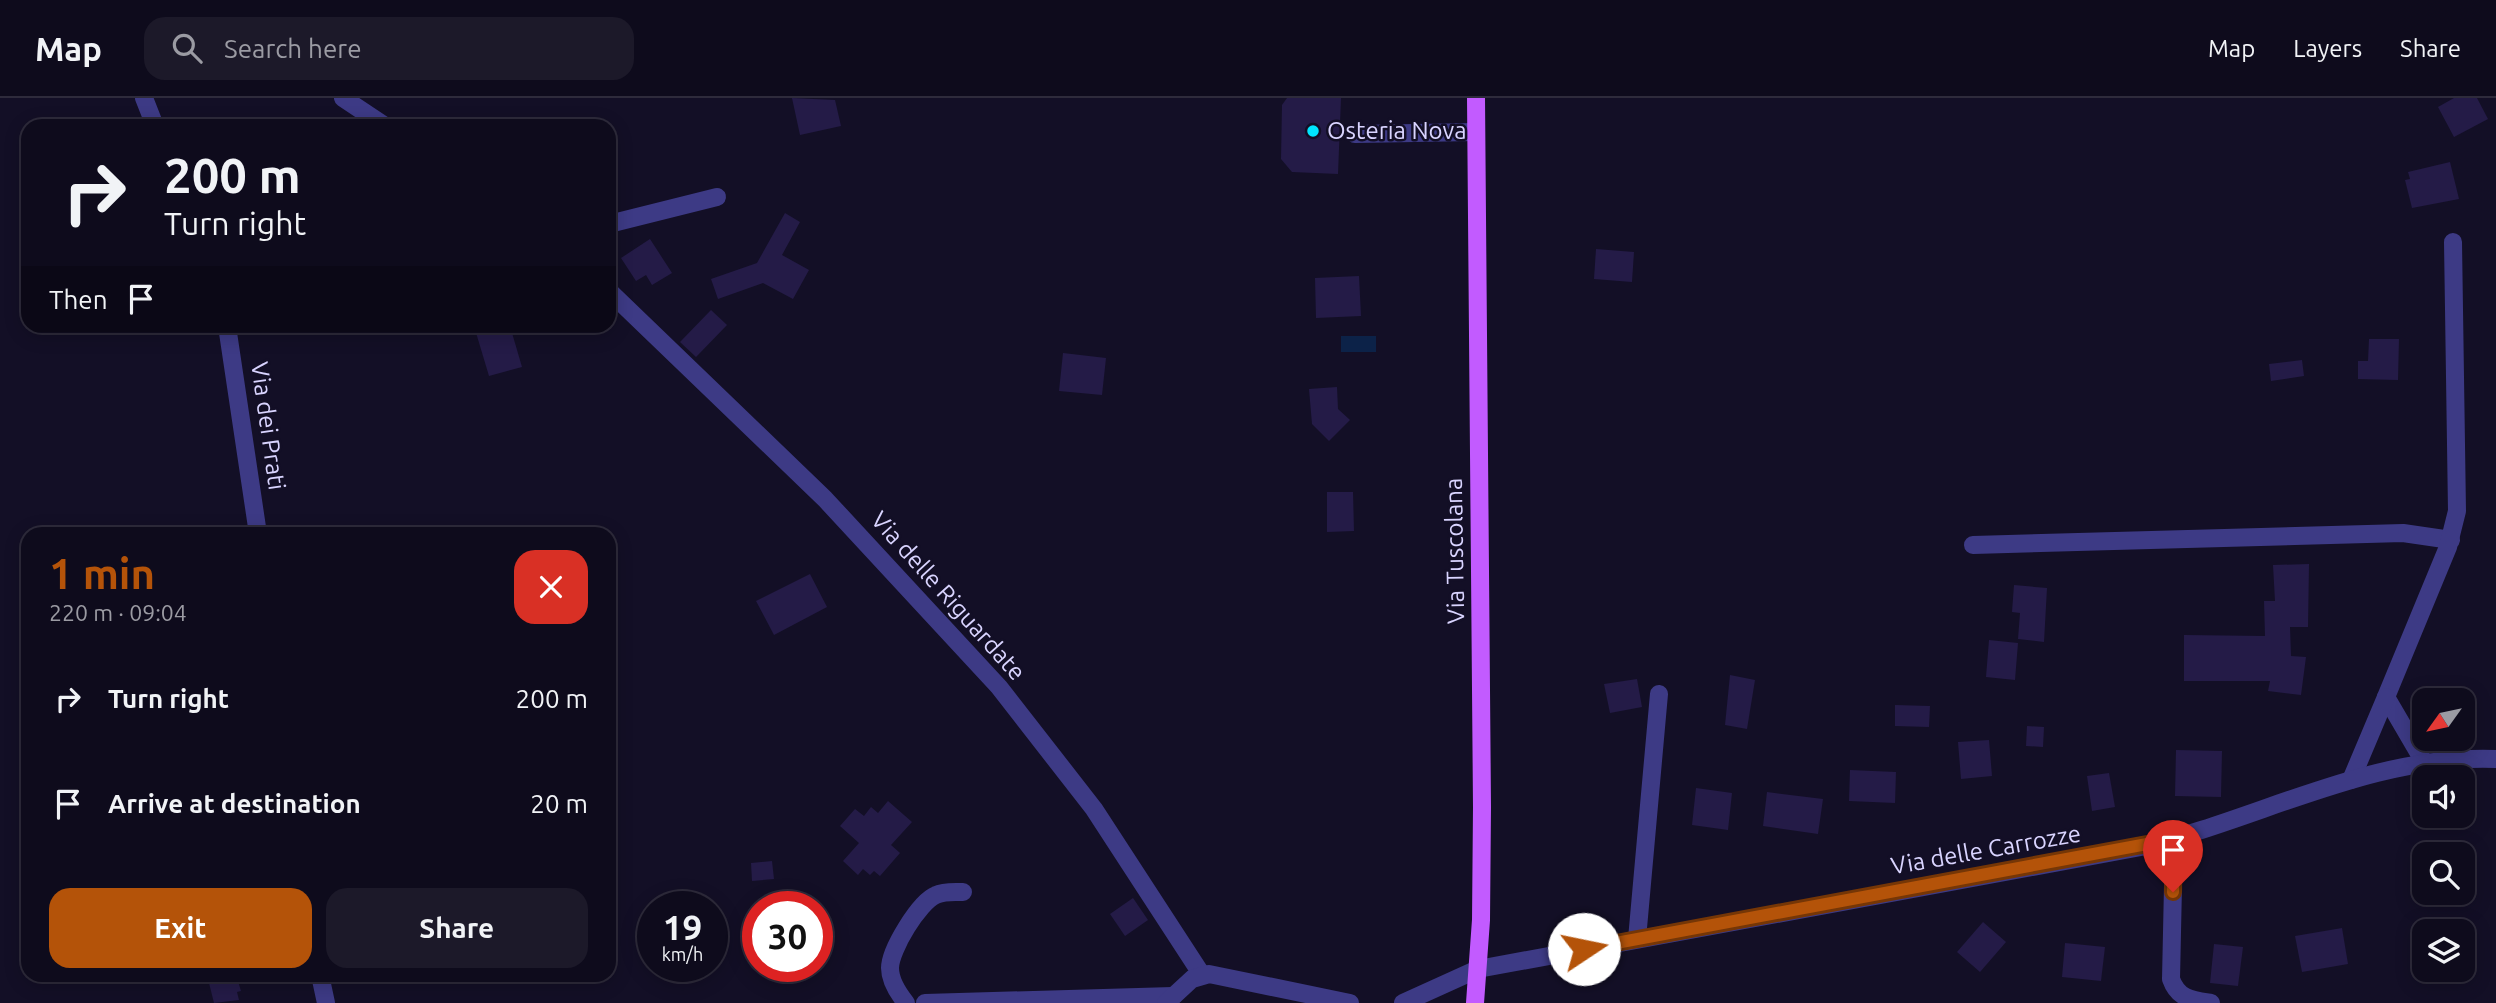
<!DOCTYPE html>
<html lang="en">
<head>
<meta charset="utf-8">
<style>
	:root { --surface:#0e0b1c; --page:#1c1929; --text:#f1f3f6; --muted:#9b9ba3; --line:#2e2b3b; --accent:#b45309 }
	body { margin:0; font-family:Ubuntu,sans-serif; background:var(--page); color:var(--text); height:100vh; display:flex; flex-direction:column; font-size:26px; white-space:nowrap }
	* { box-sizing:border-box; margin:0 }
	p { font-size:23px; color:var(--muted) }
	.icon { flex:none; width:38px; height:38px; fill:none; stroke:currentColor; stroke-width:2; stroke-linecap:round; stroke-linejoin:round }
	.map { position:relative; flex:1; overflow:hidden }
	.side { position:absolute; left:21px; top:429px; width:595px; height:455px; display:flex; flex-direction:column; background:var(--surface); border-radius:21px; box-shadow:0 4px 18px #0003,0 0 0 2px var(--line) }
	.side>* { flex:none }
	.banner { position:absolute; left:21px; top:21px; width:595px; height:214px; border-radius:21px; box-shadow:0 4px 18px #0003,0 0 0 2px var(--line); background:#0e0b1c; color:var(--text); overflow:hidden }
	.needle { width:46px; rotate:237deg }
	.fabs { position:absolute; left:2412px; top:590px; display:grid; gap:14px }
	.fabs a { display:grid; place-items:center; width:63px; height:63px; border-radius:14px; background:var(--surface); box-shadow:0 4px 18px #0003,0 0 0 2px var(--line); font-size:35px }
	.speed { position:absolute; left:637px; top:793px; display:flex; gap:14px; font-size:35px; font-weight:700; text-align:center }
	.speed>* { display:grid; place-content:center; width:91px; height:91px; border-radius:50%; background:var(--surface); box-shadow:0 4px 18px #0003,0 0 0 2px var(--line); line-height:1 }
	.speed small { font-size:18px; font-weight:400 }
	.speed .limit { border:10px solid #d22; background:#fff; color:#111 }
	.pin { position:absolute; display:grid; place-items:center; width:60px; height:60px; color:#fff; margin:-72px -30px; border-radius:50% 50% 50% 0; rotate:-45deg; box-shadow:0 0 7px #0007 }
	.pin .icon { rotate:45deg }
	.me { position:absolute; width:77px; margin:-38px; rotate:79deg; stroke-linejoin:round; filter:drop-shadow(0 0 5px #0008) }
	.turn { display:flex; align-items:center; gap:24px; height:147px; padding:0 28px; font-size:32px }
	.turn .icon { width:91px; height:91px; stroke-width:2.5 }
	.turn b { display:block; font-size:49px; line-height:60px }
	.then { display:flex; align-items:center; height:66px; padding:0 28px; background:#0003; gap:14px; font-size:26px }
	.round { display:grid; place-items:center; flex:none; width:74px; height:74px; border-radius:21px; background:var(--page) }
	.headline { display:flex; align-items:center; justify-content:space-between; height:119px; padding:0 28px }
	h1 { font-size:42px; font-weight:600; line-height:52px; color:var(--accent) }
	.button { display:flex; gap:14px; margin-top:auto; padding:14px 28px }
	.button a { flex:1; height:80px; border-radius:21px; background:var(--accent); color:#fff; font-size:28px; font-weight:600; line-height:80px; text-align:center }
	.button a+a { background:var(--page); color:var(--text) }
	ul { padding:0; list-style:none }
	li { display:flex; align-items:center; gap:21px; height:105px; padding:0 28px }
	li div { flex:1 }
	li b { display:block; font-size:26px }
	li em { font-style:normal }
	header { display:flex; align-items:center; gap:42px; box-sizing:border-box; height:98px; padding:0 35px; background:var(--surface); border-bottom:2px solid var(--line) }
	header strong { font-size:33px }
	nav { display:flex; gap:38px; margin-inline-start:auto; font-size:24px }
	.search { width:490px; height:63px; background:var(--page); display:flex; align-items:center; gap:18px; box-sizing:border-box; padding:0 24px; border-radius:21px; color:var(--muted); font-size:26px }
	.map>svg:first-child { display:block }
</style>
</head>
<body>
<header>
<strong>Map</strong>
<div class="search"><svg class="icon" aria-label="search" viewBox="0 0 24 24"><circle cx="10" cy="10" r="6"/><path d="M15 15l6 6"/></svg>Search here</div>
<nav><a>Map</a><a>Layers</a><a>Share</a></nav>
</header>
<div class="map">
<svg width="2496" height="905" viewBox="0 0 2496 905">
	<rect width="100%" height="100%" fill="#130f26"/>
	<rect fill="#0c2248" x="1341" y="238" width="35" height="16"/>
	<g fill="#241b47">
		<path d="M 792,0 L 835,2 L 841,28 L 800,37 Z"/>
		<path d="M 1287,0 L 1341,0 L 1338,76 L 1292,74 L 1281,61 L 1282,7 Z"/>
		<path d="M 2454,0 L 2477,0 L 2488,21 L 2454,39 L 2438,9 Z"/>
		<path d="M 2450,64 L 2459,101 L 2412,110 L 2405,82 L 2410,81 L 2408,74 Z"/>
		<path d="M 785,115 L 800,124 L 782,157 L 809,172 L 793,201 L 763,185 L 718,201 L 711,181 L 757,165 Z"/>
		<path d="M 650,141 L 672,175 L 652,187 L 646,177 L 636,183 L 621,160 Z"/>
		<path d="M 1596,151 L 1634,154 L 1632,184 L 1594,181 Z"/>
		<path d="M 1359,178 L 1361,218 L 1316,220 L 1315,180 Z"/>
		<path d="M 711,212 L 727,227 L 696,259 L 680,244 Z"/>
		<path d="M 474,228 L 510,228 L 522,269 L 489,278 Z"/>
		<path d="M 2369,241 L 2399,241 L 2398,282 L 2358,281 L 2358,263 L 2368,263 Z"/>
		<path d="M 1063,255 L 1106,260 L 1102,297 L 1059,293 Z"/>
		<path d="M 2302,262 L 2304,278 L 2271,283 L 2269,266 Z"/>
		<path d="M 1337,289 L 1338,311 L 1350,322 L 1329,343 L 1312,326 L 1309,291 Z"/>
		<path d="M 1327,394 L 1353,394 L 1354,433 L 1327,434 Z"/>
		<path d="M 2309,466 L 2308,529 L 2290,529 L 2291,558 L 2306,559 L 2301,597 L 2268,593 L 2270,583 L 2184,583 L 2184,537 L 2265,538 L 2264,503 L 2275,503 L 2273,467 Z"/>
		<path d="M 810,476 L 827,509 L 774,537 L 756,503 Z"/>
		<path d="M 2014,487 L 2047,490 L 2044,544 L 2018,541 L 2020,515 L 2012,514 Z"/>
		<path d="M 1989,542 L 2018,545 L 2015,582 L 1986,579 Z"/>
		<path d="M 1730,577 L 1755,582 L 1747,631 L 1725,627 Z"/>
		<path d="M 1637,581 L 1642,609 L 1610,615 L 1604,586 Z"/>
		<path d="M 1895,607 L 1930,608 L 1929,629 L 1895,628 Z"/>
		<path d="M 2027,628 L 2044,629 L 2043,649 L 2026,648 Z"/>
		<path d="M 1989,642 L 1992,678 L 1961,681 L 1958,644 Z"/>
		<path d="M 2176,652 L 2222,653 L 2221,699 L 2175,698 Z"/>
		<path d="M 1850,672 L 1896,674 L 1895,705 L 1849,703 Z"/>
		<path d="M 2109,675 L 2115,709 L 2092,713 L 2087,678 Z"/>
		<path d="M 1696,690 L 1732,695 L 1728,732 L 1692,727 Z"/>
		<path d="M 1767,694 L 1823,701 L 1818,736 L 1763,728 Z"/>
		<path d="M 888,703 L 912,724 L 891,747 L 900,755 L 880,778 L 874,773 L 870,777 L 863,771 L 858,777 L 843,763 L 859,745 L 840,728 L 855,711 L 864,718 L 871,709 L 878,715 Z"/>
		<path d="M 772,763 L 774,781 L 752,783 L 751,765 Z"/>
		<path d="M 1133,800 L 1148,822 L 1125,838 L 1110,816 Z"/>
		<path d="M 1983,824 L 2006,844 L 1980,874 L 1957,854 Z"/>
		<path d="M 2342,830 L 2348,866 L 2302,874 L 2295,838 Z"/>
		<path d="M 2065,845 L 2105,849 L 2101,883 L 2062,879 Z"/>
		<path d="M 2214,846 L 2243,849 L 2238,888 L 2210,885 Z"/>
		<path d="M 207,877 L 236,877 L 241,893 L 237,894 L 239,902 L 214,905 Z"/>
	</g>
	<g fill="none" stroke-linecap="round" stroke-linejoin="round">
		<g stroke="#3d3a85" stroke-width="18">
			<path d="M 144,0 L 155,28"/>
			<path d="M 343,0 L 385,28"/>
			<path d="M 1355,36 L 1476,34"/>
			<path d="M 609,126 L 717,99"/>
			<path d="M 609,193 L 825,401 L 999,589 L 1094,711 L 1202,877"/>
			<path d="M 227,228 L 258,436"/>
			<path d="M 1973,447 L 2403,435 L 2451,442"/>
			<path d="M 2424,664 L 2386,599 L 2448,449 L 2457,413 L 2453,144"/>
			<path d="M 2351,682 L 2386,599"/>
			<path d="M 2174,741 L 2171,881 C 2178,901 2192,902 2211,905"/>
			<path d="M 1637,841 L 1659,596"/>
			<path d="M 320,877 L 326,905"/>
			<path d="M 906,905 C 898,895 890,883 890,870 C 890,852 919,804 936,797 C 944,793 954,794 963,794"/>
			<path d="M 925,905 L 1173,898"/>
			<path d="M 1166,905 L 1192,881 L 1209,876 L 1350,905"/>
			<path d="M 1403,905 L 1478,871 L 2141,749 C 2260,721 2372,656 2496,661"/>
		</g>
		<path stroke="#c25bff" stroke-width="18" d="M 1475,905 L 1481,822 L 1482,709 L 1476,0"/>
	</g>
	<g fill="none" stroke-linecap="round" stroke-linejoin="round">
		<g stroke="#753606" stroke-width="18">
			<path id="route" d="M 1584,851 L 2174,741 L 2173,794"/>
		</g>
		<use href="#route" stroke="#b45309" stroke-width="12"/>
	</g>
	<circle fill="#00e5ff" stroke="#130f26" stroke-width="2.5" cx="1313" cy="33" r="7"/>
	<g text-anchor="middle" stroke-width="5" stroke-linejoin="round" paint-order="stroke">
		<g font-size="24" fill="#d9d4ff" stroke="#130f26" text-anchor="start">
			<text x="1327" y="41">Osteria Nova</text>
		</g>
		<g font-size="24" fill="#d9d4ff" stroke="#130f26">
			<text transform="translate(268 328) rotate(82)" y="8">Via dei Prati</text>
			<text transform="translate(1455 453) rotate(-91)" y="8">Via Tuscolana</text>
			<text transform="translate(948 498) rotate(48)" y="8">Via delle Riguardate</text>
			<text transform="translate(1986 752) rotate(-10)" y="8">Via delle Carrozze</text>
		</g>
	</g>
</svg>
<div class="fabs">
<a><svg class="needle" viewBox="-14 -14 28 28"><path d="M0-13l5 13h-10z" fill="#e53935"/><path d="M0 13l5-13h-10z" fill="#9b9ba3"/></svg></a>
<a><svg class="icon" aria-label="sound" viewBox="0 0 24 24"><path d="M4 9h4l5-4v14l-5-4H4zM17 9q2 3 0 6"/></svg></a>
<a><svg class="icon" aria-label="search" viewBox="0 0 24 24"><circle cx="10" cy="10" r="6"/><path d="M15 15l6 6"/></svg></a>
<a><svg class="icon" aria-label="layers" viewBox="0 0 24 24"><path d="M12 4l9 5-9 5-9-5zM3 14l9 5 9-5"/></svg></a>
</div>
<div class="speed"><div>19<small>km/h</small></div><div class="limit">30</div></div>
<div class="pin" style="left:2173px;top:794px;background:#d93025"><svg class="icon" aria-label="arrive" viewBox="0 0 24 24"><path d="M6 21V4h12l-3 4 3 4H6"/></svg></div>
<svg class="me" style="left:1584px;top:851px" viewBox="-20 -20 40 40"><circle r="19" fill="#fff"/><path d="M0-13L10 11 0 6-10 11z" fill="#b45309"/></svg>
<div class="banner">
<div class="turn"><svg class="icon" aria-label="right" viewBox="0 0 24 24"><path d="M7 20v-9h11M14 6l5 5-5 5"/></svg><div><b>200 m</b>Turn right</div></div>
<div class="then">Then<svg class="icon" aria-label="arrive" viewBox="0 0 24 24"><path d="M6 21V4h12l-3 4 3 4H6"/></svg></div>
</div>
<section class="side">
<div class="headline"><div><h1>1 min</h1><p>220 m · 09:04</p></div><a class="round" style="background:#d93025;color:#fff"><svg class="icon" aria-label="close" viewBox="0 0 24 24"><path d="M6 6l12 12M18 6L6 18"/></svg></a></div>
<ul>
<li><svg class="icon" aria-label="right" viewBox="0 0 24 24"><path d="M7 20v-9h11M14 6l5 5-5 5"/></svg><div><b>Turn right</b></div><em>200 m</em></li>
<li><svg class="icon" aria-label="arrive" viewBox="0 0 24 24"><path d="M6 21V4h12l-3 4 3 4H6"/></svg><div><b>Arrive at destination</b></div><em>20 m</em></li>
</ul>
<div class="button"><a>Exit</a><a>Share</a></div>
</section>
</div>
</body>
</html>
